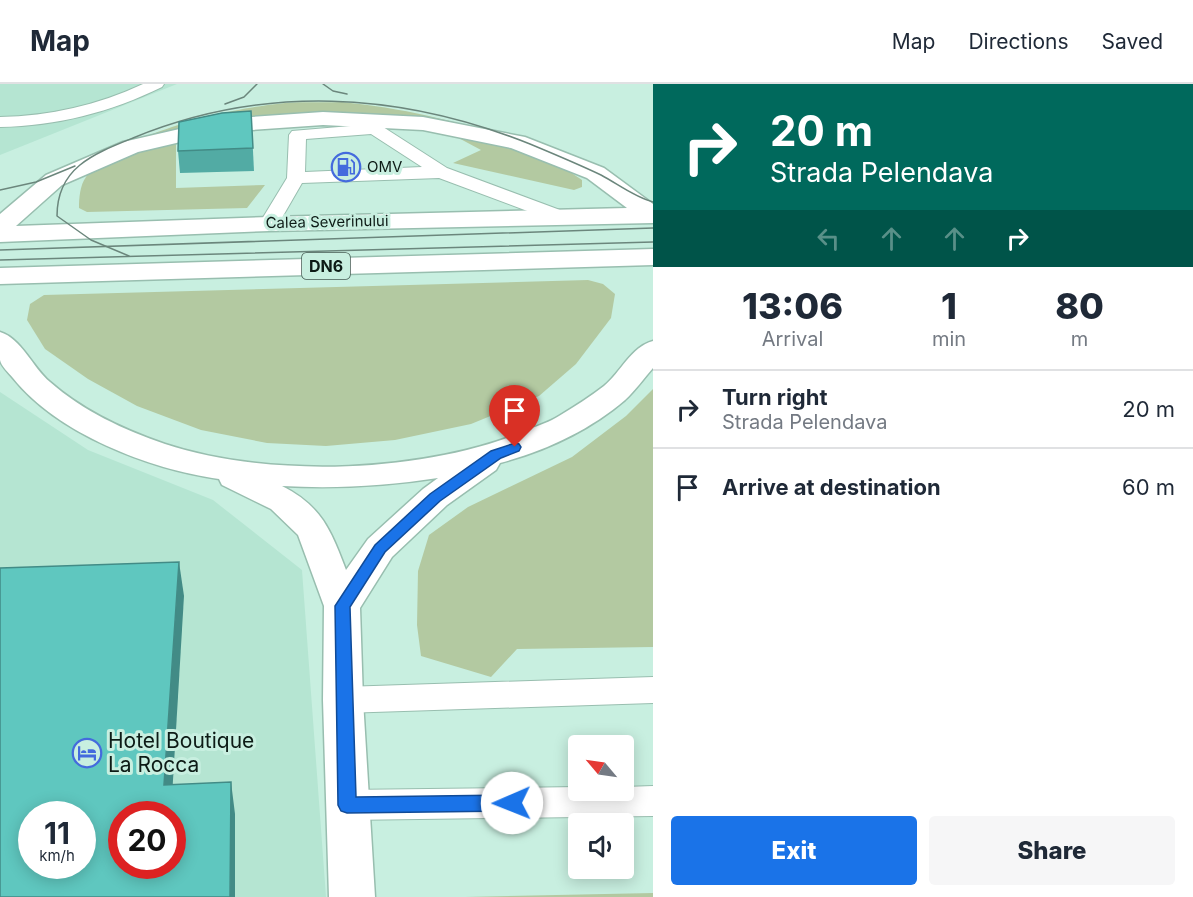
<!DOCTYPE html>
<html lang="en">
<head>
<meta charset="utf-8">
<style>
	:root { --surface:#fff; --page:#f6f6f7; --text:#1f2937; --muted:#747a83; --line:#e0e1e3; --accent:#1a73e8 }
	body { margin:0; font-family:Inter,sans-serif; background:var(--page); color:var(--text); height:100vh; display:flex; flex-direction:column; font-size:22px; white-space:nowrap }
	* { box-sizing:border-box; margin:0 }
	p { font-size:20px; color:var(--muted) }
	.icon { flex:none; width:33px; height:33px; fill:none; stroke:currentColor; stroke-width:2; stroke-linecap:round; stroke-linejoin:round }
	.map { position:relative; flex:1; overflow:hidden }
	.sheet { display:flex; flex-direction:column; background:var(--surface); width:540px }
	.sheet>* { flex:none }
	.hud { background:#00695c; color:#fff; overflow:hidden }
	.needle { width:39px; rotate:299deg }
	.controls { position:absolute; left:568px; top:651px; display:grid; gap:12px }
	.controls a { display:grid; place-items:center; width:66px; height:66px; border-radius:6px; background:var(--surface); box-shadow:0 3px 15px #0003; font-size:30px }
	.speed { position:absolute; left:18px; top:717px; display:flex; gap:12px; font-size:30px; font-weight:700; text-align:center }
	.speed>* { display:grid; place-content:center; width:78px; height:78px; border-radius:50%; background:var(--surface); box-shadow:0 3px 15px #0003; line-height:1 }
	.speed small { font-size:15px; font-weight:400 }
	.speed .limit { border:9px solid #d22; background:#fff; color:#111 }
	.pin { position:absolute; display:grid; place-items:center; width:51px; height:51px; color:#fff; margin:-62px -26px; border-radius:50% 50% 50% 0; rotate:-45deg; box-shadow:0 0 6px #0007 }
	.pin .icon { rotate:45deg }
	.me { position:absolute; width:66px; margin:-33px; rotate:269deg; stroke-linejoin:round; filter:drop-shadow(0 0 4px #0008) }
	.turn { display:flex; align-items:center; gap:21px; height:126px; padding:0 18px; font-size:27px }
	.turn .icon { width:78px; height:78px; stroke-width:2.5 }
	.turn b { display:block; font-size:42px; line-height:51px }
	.lanes { display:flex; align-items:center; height:57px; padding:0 18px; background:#0003; justify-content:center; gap:30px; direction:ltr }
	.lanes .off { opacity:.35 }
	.eta { display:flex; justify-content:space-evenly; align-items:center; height:102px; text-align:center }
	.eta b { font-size:36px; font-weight:800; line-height:42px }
	.button { display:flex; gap:12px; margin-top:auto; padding:12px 18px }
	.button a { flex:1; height:69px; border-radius:6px; background:var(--accent); color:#fff; font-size:24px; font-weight:800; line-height:69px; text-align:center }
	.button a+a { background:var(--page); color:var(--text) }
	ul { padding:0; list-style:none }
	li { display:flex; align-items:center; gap:18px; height:78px; padding:0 18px; border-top:2px solid var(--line) }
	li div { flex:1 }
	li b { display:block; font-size:22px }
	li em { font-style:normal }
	header { display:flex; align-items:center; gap:36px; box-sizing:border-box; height:84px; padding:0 30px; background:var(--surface); border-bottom:2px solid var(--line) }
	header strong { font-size:28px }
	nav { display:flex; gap:33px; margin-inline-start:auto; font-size:21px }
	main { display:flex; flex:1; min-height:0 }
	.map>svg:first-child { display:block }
</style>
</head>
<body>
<header>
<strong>Map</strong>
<nav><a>Map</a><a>Directions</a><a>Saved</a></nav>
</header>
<main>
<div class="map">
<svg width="653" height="813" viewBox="0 0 653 813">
	<rect width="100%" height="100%" fill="#c8efe0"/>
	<g fill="#b5e5d2" fill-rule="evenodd">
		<path d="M 0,0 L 177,0 L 0,71 Z"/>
		<path d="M 0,308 L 88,366 L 213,416 L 302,486 L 326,813 L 0,813 ZM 32,730 L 82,730 L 82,782 L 32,782 ZM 122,730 L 172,730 L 172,782 L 122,782 Z"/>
	</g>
	<g fill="#b3c9a1">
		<path d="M 342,18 C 427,27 511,47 582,96 L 582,103 L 574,106 L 453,79 L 481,66 L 423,35 L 176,50 L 176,104 L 265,101 L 247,124 L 87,128 L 79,124 C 79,114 80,101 86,93 C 115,51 227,25 277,20 C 298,17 320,19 342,18 Z"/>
		<path d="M 588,196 L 603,200 L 615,210 L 611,234 L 576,280 L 539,312 L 471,340 L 395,356 L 326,362 L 267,359 L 201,346 L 137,322 L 88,295 L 45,265 L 27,236 L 30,220 L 44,211 Z"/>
		<path d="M 653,305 L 653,563 L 517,565 L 491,593 L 421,572 L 417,541 L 418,487 L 429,451 L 468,423 L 572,373 L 626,332 Z"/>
		<path d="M 653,809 L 653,813 L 465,813 Z"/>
	</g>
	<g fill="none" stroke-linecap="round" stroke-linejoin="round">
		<g stroke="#98beaf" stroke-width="2">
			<g id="service">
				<path d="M 143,0 L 164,0 L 162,3 C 111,28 57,42 0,43 L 0,33 C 50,32 98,21 143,0 Z"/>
				<path d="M 374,40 L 380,41 L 447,84 L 568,129 L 571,133 L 568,137 L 554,137 L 439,94 L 302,99 L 276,144 L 262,144 L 259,140 L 287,94 L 289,51 L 292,47 ZM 371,50 L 422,83 L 305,88 L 306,55 Z"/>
				<path d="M 653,593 L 653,619 L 343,629 L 332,625 L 328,616 L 332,607 L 343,603 Z"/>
				<path d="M 653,702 L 653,732 L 347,736 L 335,732 L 331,721 L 335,710 L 347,706 L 579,703 L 579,706 L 624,706 L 624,703 Z"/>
			</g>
		</g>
		<g stroke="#98beaf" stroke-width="3">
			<g id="primary">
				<path d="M 323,28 L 423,33 L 525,53 L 604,84 L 653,120 L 653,139 L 269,147 L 0,158 L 0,130 L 46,91 L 123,58 L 223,35 ZM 323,41 L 423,46 L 511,64 L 587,94 L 627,124 L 269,133 L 16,142 L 62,101 L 138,68 L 223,48 Z"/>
				<path d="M 653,165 L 653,181 L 0,200 L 0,184 Z"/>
				<path d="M 0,248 C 21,254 33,284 50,298 C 83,327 124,346 165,360 C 270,395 428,389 530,345 C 539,341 550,338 559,332 C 574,323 590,313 604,302 C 621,288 631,263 653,257 L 653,284 C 644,294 635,307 625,316 C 590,346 545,367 500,379 L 496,386 L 447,421 L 392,473 L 360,524 L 363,616 L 375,813 L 329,813 L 323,616 L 324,522 L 298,451 L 271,425 L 222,401 L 219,395 C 149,385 58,350 13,294 C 9,289 1,282 0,276 C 0,268 0,257 0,248 ZM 438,394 L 423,405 L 368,455 L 346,486 C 331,447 322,422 282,402 C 335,405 386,402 438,394 Z"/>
			</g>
		</g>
		<use href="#service" fill="#fff" fill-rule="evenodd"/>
		<use href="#primary" fill="#fff" fill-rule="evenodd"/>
		<g stroke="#6b867c" stroke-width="1.5">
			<path d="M 323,0 L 333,7 L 347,10"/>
			<path d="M 225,20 L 244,13 L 257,0"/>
			<path d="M 0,106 L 36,98 L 75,82"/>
			<path d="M 0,166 L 653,144"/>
			<path d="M 129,172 L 91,156 L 57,132 C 57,84 93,70 133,54 C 264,0 400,8 530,60 C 554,70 578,80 601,91 C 618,100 634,113 653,118"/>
			<path d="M 0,176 L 653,158"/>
		</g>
	</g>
	<path fill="#52aba4" d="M 251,27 L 254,87 L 180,89 L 178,67 Z"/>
	<g fill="#428b86">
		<path d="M 179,478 L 184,512 L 171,730 L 164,701 Z"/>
		<path d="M 231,698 L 235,730 L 235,813 L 230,813 Z"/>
	</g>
	<g fill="#5fc7bf" stroke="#428b86" stroke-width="1.5" fill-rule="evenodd">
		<path d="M 251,27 L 253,64 L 178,67 L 179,38 L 222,29 Z"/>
		<path d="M 179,478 L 164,701 L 231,698 L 230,813 L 0,813 L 0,484 ZM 32,730 L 82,730 L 82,782 L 32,782 ZM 122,730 L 172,730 L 172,782 L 122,782 Z"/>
	</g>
	<path fill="#1a73e8" stroke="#114b97" stroke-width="1.5" d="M 515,359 L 519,360 L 521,363 L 519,367 L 501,374 L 440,417 L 385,468 L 350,523 L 356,713 L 512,711 L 518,713 L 521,719 L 518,724 L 512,727 L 347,729 L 341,727 L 338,721 L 335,522 L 375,461 L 430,410 L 491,367 Z"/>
	<defs>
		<g id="fuel-ring" transform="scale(1.5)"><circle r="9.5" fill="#c8efe0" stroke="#446bdd" stroke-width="1.5"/><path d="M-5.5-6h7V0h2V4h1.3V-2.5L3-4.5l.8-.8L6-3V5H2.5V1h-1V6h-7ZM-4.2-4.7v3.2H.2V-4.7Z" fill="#446bdd"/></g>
		<g id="hotel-ring" transform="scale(1.5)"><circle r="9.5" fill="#c8efe0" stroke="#446bdd" stroke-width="1.5"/><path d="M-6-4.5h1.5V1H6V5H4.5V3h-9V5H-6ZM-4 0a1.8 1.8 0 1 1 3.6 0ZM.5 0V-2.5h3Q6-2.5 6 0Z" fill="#446bdd"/></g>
	</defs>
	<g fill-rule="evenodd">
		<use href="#fuel-ring" x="346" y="83"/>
		<use href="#hotel-ring" x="87" y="669"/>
	</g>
	<g text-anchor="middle" stroke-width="6" stroke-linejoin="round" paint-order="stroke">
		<g font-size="15" fill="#0d1b16" stroke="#c8efe0" text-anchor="start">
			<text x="367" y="88">OMV</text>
		</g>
		<g font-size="15" fill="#0d1b16" stroke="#c8efe0">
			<text transform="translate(327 138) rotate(-1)" y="5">Calea Severinului</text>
		</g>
		<rect fill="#c8efe0" stroke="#455b53" stroke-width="1.5" x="302" y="169" width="48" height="26" rx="4.5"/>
		<g font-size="16" font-weight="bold" fill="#0d1b16">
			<text x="326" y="188">DN6</text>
		</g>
		<g font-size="21" fill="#0d1b16" stroke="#c8efe0" text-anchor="start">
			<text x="108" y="664">Hotel Boutique<tspan x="108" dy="24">La Rocca</tspan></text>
		</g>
	</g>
</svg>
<div class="controls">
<a><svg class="needle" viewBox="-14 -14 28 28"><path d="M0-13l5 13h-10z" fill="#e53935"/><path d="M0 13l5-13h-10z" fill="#747a83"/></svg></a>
<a><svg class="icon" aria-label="sound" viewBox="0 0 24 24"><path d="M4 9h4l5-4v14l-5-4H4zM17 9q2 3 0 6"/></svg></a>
</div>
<div class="speed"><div>11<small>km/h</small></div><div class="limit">20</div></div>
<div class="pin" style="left:515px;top:363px;background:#d93025"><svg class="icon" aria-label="arrive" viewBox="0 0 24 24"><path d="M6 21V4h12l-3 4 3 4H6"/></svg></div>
<svg class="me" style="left:512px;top:719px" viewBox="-20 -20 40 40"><circle r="19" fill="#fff"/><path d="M0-13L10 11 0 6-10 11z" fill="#1a73e8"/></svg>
</div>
<section class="sheet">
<div class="hud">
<div class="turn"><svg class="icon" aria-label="right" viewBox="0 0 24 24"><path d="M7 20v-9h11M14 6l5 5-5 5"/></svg><div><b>20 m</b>Strada Pelendava</div></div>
<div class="lanes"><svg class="icon off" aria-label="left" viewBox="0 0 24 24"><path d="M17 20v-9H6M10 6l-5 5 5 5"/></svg><svg class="icon off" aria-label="ahead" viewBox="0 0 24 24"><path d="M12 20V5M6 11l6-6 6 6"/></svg><svg class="icon off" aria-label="ahead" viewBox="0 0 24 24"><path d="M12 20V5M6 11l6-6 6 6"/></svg><svg class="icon" aria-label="right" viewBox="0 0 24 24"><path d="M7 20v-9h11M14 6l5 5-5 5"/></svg></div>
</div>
<div class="eta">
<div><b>13:06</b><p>Arrival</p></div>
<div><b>1</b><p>min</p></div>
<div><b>80</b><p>m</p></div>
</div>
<ul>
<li><svg class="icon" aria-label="right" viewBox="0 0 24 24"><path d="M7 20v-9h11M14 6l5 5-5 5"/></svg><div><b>Turn right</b><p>Strada Pelendava</p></div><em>20 m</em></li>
<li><svg class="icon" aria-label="arrive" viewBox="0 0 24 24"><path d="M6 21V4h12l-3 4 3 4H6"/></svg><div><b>Arrive at destination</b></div><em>60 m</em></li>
</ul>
<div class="button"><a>Exit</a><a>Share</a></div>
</section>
</main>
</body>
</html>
